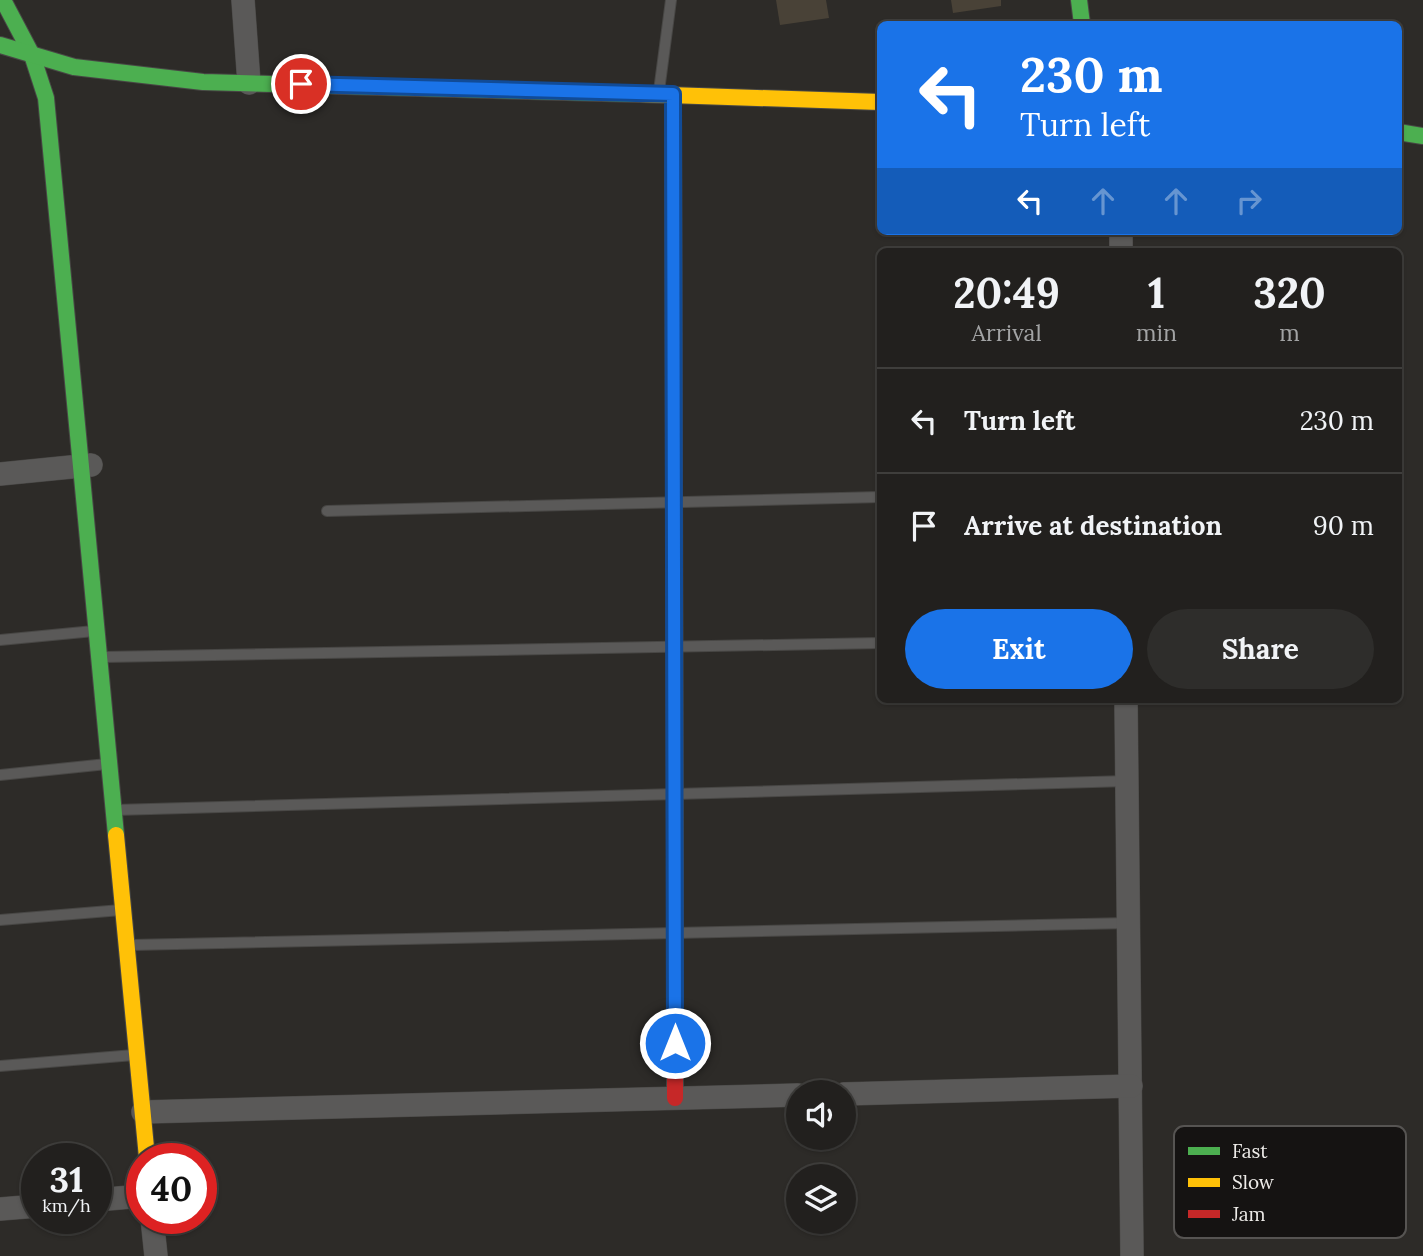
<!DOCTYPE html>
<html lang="en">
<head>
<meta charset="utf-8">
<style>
	:root { --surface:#22201e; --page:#2e2d2b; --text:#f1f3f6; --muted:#a2a3a4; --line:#3f3e3c; --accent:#1a73e8 }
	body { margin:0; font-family:Lora,serif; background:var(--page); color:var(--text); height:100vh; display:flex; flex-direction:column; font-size:26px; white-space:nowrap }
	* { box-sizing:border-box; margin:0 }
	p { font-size:23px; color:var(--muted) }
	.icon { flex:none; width:38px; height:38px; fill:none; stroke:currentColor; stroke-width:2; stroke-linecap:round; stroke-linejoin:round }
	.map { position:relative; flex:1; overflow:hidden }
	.panel { position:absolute; left:877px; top:248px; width:525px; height:455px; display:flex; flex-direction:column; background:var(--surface); border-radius:10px; box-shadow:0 2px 5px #0004,0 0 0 2px var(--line) }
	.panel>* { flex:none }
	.guide { position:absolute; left:877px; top:21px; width:525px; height:214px; border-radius:10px; box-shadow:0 2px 5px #0004,0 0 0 2px var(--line); background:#1a73e8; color:#fff; overflow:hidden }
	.tools { position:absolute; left:786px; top:1080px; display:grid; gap:14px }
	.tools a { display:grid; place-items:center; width:70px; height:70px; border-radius:50%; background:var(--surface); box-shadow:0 2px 5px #0004,0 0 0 2px var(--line); font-size:35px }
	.speed { position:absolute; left:21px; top:1143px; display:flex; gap:14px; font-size:35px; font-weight:700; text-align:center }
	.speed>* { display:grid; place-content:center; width:91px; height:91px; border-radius:50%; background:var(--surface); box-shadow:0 2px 5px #0004,0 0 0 2px var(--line); line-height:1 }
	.speed small { font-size:18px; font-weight:400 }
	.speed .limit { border:10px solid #d22; background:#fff; color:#111 }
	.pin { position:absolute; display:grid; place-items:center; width:60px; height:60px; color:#fff; margin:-30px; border:4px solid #fff; border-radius:50%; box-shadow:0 2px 7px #0007 }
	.me { position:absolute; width:77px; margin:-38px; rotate:0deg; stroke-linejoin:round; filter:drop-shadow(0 0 5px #0008) }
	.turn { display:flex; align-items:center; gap:24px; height:147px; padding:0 28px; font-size:32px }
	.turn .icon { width:91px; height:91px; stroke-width:2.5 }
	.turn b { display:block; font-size:49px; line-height:60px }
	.lanes { display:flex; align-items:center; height:66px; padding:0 28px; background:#0003; justify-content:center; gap:35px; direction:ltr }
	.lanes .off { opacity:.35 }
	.eta { display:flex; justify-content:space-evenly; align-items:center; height:119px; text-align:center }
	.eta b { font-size:42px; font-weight:800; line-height:49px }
	.action { display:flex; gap:14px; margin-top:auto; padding:14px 28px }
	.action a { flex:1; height:80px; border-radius:42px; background:var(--accent); color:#fff; font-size:28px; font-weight:800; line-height:80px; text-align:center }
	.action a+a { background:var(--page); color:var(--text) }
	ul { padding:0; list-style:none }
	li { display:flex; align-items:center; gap:21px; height:105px; padding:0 28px; border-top:2px solid var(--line) }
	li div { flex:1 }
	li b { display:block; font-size:26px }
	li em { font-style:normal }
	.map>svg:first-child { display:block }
</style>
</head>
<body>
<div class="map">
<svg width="1423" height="1256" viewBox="0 0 1423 1256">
	<rect width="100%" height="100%" fill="#2d2b28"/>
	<g fill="#494237">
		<path d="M 776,0 L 826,0 L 829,18 L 780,25 Z"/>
		<path d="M 951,0 L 1001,0 L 1001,6 L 953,13 Z"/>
	</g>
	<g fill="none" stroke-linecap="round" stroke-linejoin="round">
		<g stroke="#484745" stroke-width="12">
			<g id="lane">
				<path d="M 659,91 L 671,0"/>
				<path d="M 327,511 L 880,497"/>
				<path d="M 0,640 L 94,631"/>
				<path d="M 103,657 L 880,643"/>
				<path d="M 0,775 L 107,764"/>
				<path d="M 115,810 L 1127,781"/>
				<path d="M 0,920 L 121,910"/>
				<path d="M 131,945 L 1129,923"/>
				<path d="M 0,1066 L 134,1055"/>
			</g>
		</g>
		<g stroke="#484745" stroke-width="24">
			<g id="street">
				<path d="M 243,0 L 249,83"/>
				<path d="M 1121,231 L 1121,252"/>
				<path d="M 0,474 L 91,465"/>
				<path d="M 1126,700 L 1132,1256"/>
				<path d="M 844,1094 L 1131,1086"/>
				<path d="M 143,1112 L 798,1095"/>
				<path d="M 96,1200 L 142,1196"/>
				<path d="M 0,1209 L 37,1206"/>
				<path d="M 152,1218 L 156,1256"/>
			</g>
		</g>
		<g stroke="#484745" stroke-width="18">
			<g id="fast">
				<path d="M 3,0 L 32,55 L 46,98 L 116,835"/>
				<path d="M 1079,0 L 1082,24"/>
				<path d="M 0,45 L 74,67 L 203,82 L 640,94"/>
				<path d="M 673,94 L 675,858"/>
				<path d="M 1398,132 L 1423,136"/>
			</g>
		</g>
		<g stroke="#484745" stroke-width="18">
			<g id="slow">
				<path d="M 640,94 L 880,102"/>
				<path d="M 116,835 L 147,1158"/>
			</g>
		</g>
		<g stroke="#484745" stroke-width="18">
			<path id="jam" d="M 675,858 L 675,1098"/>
		</g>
		<use href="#lane" stroke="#5a5958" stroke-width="10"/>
		<use href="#street" stroke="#5a5958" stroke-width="23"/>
		<use href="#fast" stroke="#4caf50" stroke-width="16"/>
		<use href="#slow" stroke="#ffc107" stroke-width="16"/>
		<use href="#jam" stroke="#c62828" stroke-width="16"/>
	</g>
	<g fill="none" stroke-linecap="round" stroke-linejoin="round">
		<g stroke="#114b97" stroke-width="18">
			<path id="route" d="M 301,84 L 673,94 L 675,1043"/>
		</g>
		<use href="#route" stroke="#1a73e8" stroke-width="12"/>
	</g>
	<rect x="1174" y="1126" width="232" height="112" rx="10" fill="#151312" stroke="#565452" stroke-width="2"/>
	<rect x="1188" y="1147" width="32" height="8" fill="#4caf50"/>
	<rect x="1188" y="1178" width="32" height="9" fill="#ffc107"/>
	<rect x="1188" y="1210" width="32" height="8" fill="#c62828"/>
	<g font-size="19" fill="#eeece9">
		<text x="1232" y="1158">Fast</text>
		<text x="1232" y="1189">Slow</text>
		<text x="1232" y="1221">Jam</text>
	</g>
</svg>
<div class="tools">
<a><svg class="icon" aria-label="sound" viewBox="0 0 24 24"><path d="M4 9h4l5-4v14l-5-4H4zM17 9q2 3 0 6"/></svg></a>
<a><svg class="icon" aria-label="layers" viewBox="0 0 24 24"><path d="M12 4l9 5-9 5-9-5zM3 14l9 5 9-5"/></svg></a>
</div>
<div class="speed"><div>31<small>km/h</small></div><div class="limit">40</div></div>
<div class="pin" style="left:301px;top:84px;background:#d93025"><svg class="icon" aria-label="arrive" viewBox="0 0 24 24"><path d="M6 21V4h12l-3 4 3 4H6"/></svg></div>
<svg class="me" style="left:675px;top:1043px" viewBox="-20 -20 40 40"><circle r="17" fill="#1a73e8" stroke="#fff" stroke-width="3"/><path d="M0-11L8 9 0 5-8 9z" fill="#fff"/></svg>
<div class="guide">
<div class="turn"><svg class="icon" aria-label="left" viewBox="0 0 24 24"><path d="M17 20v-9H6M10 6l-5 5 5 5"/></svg><div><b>230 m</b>Turn left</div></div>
<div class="lanes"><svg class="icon" aria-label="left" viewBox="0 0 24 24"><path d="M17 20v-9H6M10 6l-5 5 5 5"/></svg><svg class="icon off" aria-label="ahead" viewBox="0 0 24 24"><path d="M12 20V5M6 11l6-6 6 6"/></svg><svg class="icon off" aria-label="ahead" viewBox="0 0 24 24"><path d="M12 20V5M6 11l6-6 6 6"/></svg><svg class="icon off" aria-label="right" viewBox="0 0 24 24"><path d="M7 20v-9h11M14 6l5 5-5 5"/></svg></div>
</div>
<section class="panel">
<div class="eta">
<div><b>20:49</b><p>Arrival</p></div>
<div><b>1</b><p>min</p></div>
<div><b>320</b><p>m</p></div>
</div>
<ul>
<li><svg class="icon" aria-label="left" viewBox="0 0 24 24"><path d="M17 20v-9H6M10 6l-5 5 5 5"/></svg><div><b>Turn left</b></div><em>230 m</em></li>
<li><svg class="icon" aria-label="arrive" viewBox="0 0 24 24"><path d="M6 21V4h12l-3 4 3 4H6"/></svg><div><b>Arrive at destination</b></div><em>90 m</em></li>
</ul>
<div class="action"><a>Exit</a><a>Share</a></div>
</section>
</div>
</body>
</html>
